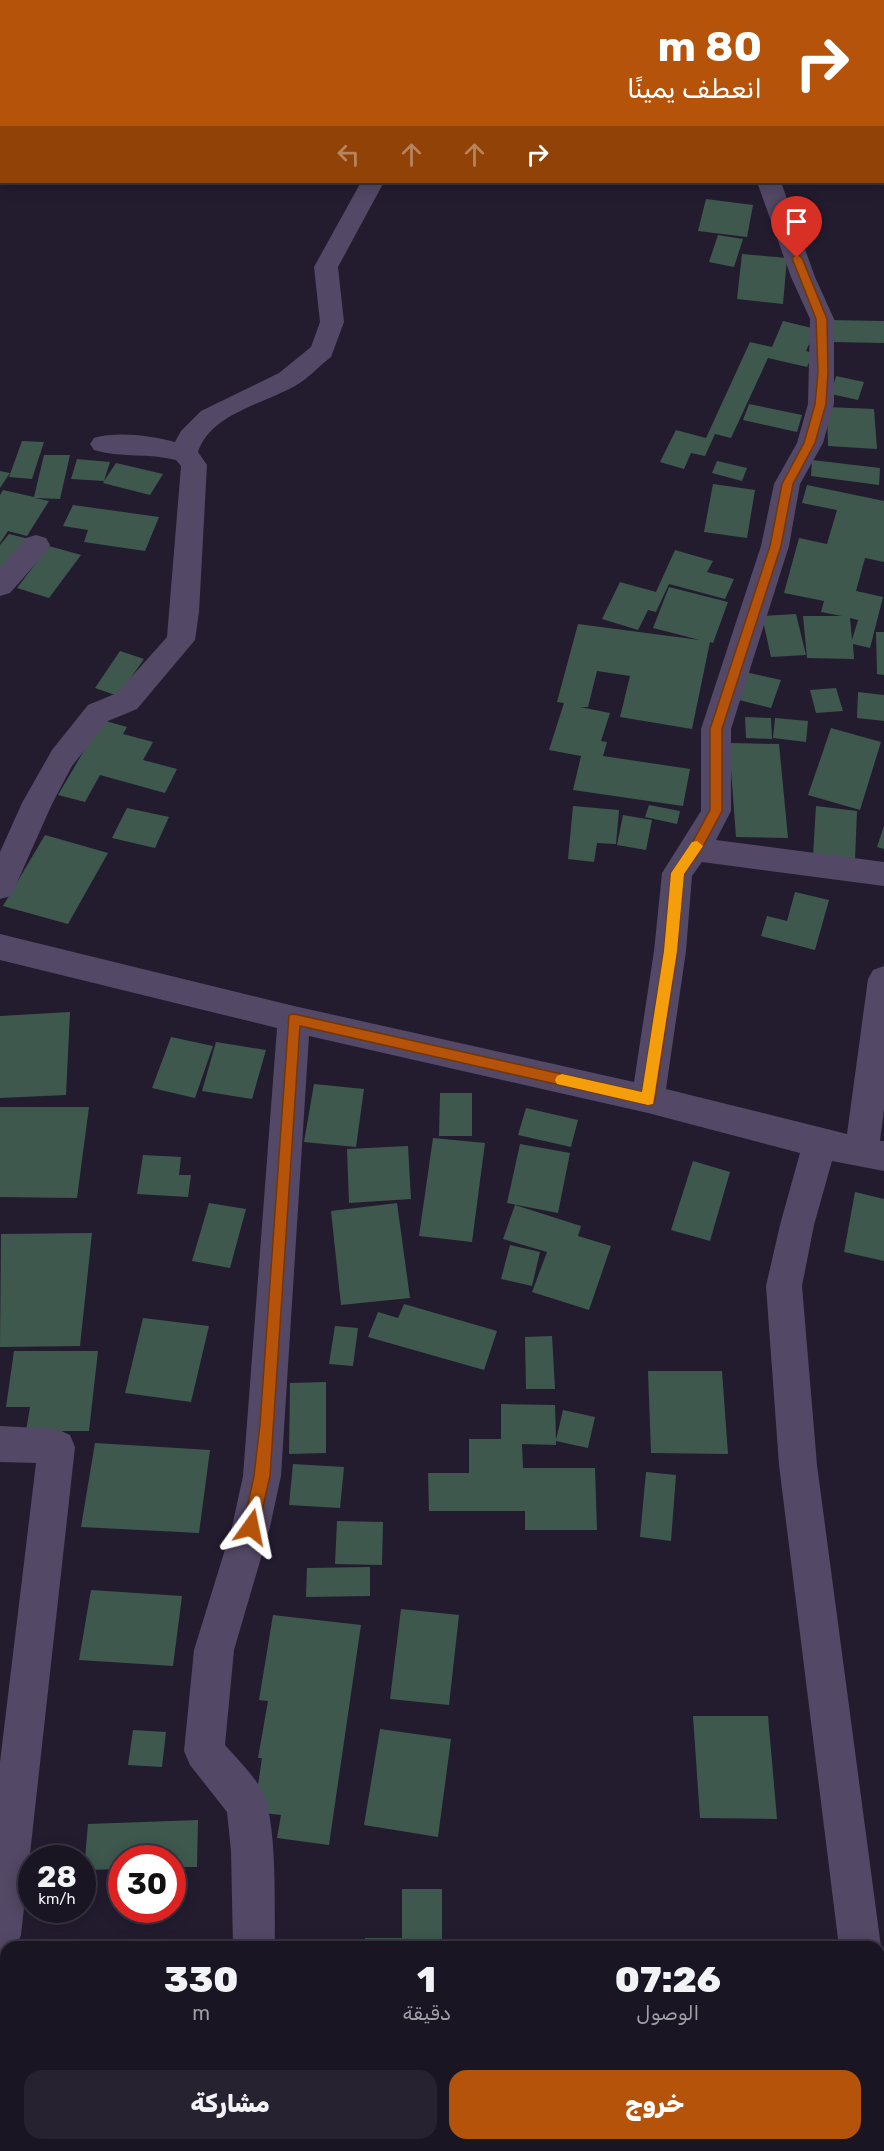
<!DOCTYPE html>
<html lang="ar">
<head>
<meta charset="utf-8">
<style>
	:root { --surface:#1a1523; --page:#272230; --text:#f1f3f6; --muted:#9f9fa6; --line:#383441; --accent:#b45309 }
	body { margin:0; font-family:Rubik,Cairo,sans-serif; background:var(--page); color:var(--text); direction:rtl; height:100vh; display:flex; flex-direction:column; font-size:22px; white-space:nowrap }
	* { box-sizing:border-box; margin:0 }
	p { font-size:20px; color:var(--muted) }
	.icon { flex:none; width:33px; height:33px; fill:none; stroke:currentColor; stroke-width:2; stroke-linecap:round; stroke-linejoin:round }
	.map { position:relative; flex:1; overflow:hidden; direction:ltr }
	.panel { position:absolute; left:0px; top:1941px; width:885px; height:210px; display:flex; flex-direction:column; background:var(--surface); border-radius:18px 18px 0 0; box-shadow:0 3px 15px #0003,0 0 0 2px var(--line); direction:rtl }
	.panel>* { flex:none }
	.banner { position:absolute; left:0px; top:0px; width:885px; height:183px; box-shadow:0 3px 15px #0003,0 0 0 2px var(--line); direction:rtl; background:#b45309; color:#fff; overflow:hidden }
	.speed { position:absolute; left:18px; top:1845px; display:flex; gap:12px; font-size:30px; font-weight:700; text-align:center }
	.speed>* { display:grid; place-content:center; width:78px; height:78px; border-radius:50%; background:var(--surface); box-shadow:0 3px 15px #0003,0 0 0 2px var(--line); line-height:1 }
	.speed small { font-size:15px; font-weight:400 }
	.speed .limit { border:9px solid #d22; background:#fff; color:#111 }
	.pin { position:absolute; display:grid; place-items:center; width:51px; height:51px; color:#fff; margin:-62px -26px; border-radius:50% 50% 50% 0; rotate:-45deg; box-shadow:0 0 6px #0007 }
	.pin .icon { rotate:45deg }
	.me { position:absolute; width:66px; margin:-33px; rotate:12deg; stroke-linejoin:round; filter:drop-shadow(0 0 4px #0008) }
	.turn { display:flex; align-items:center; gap:21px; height:126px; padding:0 24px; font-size:27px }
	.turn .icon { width:78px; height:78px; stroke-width:2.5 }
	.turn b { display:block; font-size:42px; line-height:51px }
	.lanes { display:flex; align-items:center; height:57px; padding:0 24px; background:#0003; justify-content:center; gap:30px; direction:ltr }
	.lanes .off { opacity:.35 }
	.eta { display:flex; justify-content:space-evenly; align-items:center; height:102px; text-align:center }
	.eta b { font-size:36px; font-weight:800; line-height:42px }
	.action { display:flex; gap:12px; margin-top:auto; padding:12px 24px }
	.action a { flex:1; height:69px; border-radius:18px; background:var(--accent); color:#fff; font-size:24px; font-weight:800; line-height:69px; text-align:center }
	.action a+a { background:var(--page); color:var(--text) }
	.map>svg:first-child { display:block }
</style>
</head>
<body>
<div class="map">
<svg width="884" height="2151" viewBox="0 0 884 2151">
	<rect width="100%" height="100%" fill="#231c2f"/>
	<g fill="#3e584e" fill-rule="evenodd">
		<path d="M 706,199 L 753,205 L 747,237 L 698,231 Z"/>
		<path d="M 718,235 L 743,239 L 734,267 L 709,262 Z"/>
		<path d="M 742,254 L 787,258 L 783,304 L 737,299 Z"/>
		<path d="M 828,320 L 884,321 L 884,343 L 832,342 Z"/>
		<path d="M 783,321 L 816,329 L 806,351 L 813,353 L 807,367 L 768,358 L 731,438 L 715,434 L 705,456 L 691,453 L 684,469 L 660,462 L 676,430 L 706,438 L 750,342 L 772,347 Z"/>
		<path d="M 836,376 L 864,382 L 858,400 L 831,394 Z"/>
		<path d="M 749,404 L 802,415 L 797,432 L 743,420 Z"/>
		<path d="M 827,407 L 874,409 L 877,449 L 828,446 Z"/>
		<path d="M 22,441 L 44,442 L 32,479 L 9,477 Z"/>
		<path d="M 44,455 L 70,455 L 60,499 L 35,498 L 49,501 L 27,536 L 8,531 L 0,543 L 0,495 L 3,490 L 34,497 Z"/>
		<path d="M 77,459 L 110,462 L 104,481 L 116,463 L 163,474 L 150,495 L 103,483 L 104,481 L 71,479 Z"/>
		<path d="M 812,460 L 880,468 L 879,485 L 811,476 Z"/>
		<path d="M 717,461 L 747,468 L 742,481 L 712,473 Z"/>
		<path d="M 0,471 L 10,473 L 0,488 Z"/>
		<path d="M 713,484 L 755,490 L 747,538 L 704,532 Z"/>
		<path d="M 807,485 L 884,501 L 884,562 L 865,558 L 856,591 L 883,597 L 870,648 L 853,644 L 854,659 L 807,658 L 803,616 L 842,616 L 821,612 L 824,601 L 784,593 L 799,538 L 827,544 L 837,510 L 802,503 ZM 850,618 L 858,620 L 852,640 Z"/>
		<path d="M 73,505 L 159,517 L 145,551 L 84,542 L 88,530 L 63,526 Z"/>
		<path d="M 9,534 L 29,539 L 0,583 L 0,545 Z"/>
		<path d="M 49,546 L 81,555 L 49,598 L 17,588 Z"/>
		<path d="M 675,550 L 713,561 L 707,572 L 734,579 L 725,599 L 669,584 L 656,612 L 648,610 L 638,630 L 602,619 L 620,582 L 656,592 Z"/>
		<path d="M 669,587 L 728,602 L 713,643 L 710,642 L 692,729 L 620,717 L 630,676 L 597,671 L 588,707 L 580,707 L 610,713 L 601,741 L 607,742 L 603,756 L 690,769 L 683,806 L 573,790 L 581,756 L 549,750 L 564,703 L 557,702 L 578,624 L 700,640 L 653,628 Z"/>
		<path d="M 796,614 L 806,655 L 771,657 L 762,616 Z"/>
		<path d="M 876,632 L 884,632 L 884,675 L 877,674 Z"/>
		<path d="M 120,651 L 144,659 L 118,696 L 95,688 Z"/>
		<path d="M 745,672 L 781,680 L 771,708 L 735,699 Z"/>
		<path d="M 836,688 L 843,711 L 816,713 L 810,690 Z"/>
		<path d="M 858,692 L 884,695 L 884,721 L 857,718 Z"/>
		<path d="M 745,717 L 771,718 L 772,739 L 746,738 Z"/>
		<path d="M 775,718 L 808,721 L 806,742 L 773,738 Z"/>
		<path d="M 102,720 L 127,727 L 123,734 L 153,742 L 143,760 L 177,769 L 165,793 L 100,775 L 85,802 L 58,795 Z"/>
		<path d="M 831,728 L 881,742 L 860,810 L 808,795 Z"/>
		<path d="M 729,743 L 779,744 L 788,838 L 736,837 Z"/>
		<path d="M 649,805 L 680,811 L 677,824 L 645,817 Z"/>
		<path d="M 573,806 L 619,810 L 616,844 L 597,843 L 594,862 L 568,859 Z"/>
		<path d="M 816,806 L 857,811 L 855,860 L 813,855 Z"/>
		<path d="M 127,808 L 169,817 L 155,848 L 112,838 Z"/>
		<path d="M 623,815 L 652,820 L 646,850 L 617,845 Z"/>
		<path d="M 884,826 L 884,849 L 877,847 Z"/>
		<path d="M 45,835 L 108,853 L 68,924 L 3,906 Z"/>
		<path d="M 795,892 L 829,900 L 815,950 L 761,936 L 767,916 L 787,921 Z"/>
		<path d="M 70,1012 L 66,1095 L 0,1098 L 0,1016 Z"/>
		<path d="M 171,1037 L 213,1046 L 195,1098 L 152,1088 Z"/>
		<path d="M 216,1042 L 266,1050 L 252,1099 L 202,1091 Z"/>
		<path d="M 314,1084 L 364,1089 L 356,1147 L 304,1142 Z"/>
		<path d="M 440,1093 L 472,1093 L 472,1136 L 439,1136 Z"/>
		<path d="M 0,1107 L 89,1107 L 77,1198 L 0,1197 Z"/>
		<path d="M 526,1108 L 578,1120 L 571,1147 L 518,1135 Z"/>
		<path d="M 433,1138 L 485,1143 L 472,1242 L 419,1236 Z"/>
		<path d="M 520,1144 L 570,1153 L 558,1213 L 507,1203 Z"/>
		<path d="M 408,1146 L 411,1199 L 349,1203 L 347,1149 Z"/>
		<path d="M 143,1155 L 181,1157 L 179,1175 L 191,1175 L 188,1197 L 137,1194 Z"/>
		<path d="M 693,1161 L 730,1172 L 710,1241 L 671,1230 Z"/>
		<path d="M 855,1192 L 884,1199 L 884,1261 L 844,1252 Z"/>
		<path d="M 209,1203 L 246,1209 L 230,1268 L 192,1261 Z"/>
		<path d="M 397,1203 L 410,1298 L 341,1305 L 331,1211 Z"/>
		<path d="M 515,1205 L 581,1226 L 578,1236 L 611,1246 L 589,1310 L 532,1292 L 547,1252 L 503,1239 Z"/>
		<path d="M 92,1233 L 80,1346 L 0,1347 L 1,1234 Z"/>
		<path d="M 510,1245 L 540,1252 L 532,1286 L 501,1279 Z"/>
		<path d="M 404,1304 L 497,1331 L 484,1370 L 368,1337 L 378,1312 L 398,1318 Z"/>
		<path d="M 143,1318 L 209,1326 L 191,1402 L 125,1393 Z"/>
		<path d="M 335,1326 L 358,1328 L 353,1366 L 329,1364 Z"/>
		<path d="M 552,1336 L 555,1389 L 526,1389 L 525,1337 Z"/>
		<path d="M 14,1351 L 98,1351 L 89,1431 L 26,1431 L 30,1407 L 6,1407 Z"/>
		<path d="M 648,1371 L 722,1371 L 728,1454 L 651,1453 Z"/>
		<path d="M 326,1382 L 326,1453 L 289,1454 L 290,1383 Z"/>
		<path d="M 501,1404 L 555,1405 L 556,1440 L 563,1410 L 595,1417 L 588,1448 L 556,1441 L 556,1445 L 522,1444 L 523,1468 L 595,1468 L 597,1530 L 525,1530 L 525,1511 L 429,1511 L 428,1473 L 469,1473 L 469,1439 L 501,1439 Z"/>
		<path d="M 95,1443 L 210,1450 L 199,1533 L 81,1527 Z"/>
		<path d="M 293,1464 L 344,1467 L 340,1508 L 289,1505 Z"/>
		<path d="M 646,1472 L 676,1475 L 671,1541 L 640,1537 Z"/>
		<path d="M 337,1521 L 383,1522 L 382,1565 L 335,1564 Z"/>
		<path d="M 370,1567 L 370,1596 L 306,1597 L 307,1568 Z"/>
		<path d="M 91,1590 L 182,1596 L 173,1666 L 79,1660 Z"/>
		<path d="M 401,1609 L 459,1615 L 449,1705 L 390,1699 Z"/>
		<path d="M 273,1615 L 361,1625 L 329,1845 L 277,1838 L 281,1815 L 254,1812 L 262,1758 L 258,1758 L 268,1701 L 259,1700 Z"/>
		<path d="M 693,1716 L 768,1716 L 777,1819 L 700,1818 Z"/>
		<path d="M 380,1729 L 451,1739 L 438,1837 L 364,1825 Z"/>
		<path d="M 133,1730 L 166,1732 L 162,1767 L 128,1765 Z"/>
		<path d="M 198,1820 L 197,1867 L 172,1867 L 172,1858 L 122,1858 L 122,1869 L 84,1870 L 88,1824 Z"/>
		<path d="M 402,1889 L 442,1889 L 442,1947 L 364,1947 L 365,1938 L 402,1938 Z"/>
		<path d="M 5,2128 L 6,2145 L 87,2145 L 113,2151 L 0,2151 Z"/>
		<path d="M 287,2145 L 383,2145 L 381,2151 L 285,2151 Z"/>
	</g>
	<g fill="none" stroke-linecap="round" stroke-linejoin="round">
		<g fill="#534865" fill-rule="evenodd">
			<path d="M 361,182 L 384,182 L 338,267 L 344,322 L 331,357 C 319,366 308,379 295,386 C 263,404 210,414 198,452 L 207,465 L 199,612 L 195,640 L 137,709 L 108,721 L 72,766 L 52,804 L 11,896 L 0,899 L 0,852 L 22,803 L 52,750 L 88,705 L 117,693 L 167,637 L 181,466 L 176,460 C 149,453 120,458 94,450 L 90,444 L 94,438 C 118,431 151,436 175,442 L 181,431 L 201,411 L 279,373 L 311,347 L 320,322 L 314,267 Z"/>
			<path d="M 757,182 L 781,182 L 815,277 L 834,319 L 834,404 L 823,443 L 800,484 L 789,546 L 731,729 L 731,811 L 716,840 L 884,862 L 884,886 L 702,862 L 692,876 L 686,951 L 666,1089 L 847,1134 L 868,979 L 873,970 L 884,966 L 884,1109 L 880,1141 L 884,1141 L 884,1171 L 832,1161 L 814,1225 L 802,1286 L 817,1465 L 881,1947 L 879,1952 L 879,1947 L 839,1947 L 779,1465 L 766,1286 L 780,1225 L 800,1153 L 648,1113 L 309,1036 L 281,1476 L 270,1527 L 234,1650 L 225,1745 C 237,1759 254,1775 262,1791 C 278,1822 274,1910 275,1947 L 233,1947 L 231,1851 L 227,1812 L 190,1765 L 184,1751 L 194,1650 L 232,1527 L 243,1476 L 277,1028 L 0,960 L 0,934 L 294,1006 L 634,1082 L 654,951 L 662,873 L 701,811 L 701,729 L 761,546 L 774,484 L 797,443 L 808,404 L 810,319 L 791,277 Z"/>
			<path d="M 36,535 L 46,538 L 50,545 L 46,552 L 10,593 L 0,596 L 0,568 L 26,538 Z"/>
			<path d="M 0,1426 L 57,1429 L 70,1435 L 75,1447 L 21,1935 L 16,1947 L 6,1947 L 6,1954 L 0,1956 L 0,1762 L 36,1463 L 0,1462 Z"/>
			<path d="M 879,2064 L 884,2066 L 884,2143 L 879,2141 Z"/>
		</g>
	</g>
	<path fill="#b45309" stroke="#753606" stroke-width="1.5" d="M 797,254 L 802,258 L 827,319 L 828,372 L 826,404 L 815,443 L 793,484 L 781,546 L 722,729 L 722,811 L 700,852 L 684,874 L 677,951 L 655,1099 L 653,1104 L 648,1105 L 300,1026 L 270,1476 L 257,1532 L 251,1535 L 246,1532 L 243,1527 L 254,1476 L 260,1424 L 289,1015 L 294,1014 L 642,1092 L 664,951 L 671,873 L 691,845 L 710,810 L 710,729 L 770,546 L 782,484 L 804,443 L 815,404 L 818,372 L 816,319 L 792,258 Z"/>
	<path fill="#f59e0b" d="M 697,841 L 703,846 L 684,874 L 677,951 L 653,1104 L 648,1105 L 557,1084 L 555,1080 L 557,1076 L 562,1074 L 642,1092 L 664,951 L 671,873 L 692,842 Z"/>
</svg>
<div class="speed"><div>28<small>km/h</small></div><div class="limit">30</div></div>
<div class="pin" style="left:797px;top:258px;background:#d93025"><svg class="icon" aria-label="arrive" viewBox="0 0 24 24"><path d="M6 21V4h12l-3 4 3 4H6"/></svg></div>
<svg class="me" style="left:251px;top:1527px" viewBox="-20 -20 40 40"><path d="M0-17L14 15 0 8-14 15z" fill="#b45309" stroke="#fff" stroke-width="4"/></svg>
<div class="banner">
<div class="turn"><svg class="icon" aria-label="right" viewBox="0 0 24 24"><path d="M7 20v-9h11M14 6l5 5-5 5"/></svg><div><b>80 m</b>انعطف يمينًا</div></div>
<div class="lanes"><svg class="icon off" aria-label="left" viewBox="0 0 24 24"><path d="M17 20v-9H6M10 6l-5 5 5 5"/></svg><svg class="icon off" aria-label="ahead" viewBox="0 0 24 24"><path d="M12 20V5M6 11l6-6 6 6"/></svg><svg class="icon off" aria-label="ahead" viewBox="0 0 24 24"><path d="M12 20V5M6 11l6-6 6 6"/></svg><svg class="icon" aria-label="right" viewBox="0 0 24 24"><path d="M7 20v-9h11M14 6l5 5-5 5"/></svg></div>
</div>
<section class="panel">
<div class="eta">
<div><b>07:26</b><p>الوصول</p></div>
<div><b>1</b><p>دقيقة</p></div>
<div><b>330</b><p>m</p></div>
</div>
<div class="action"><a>خروج</a><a>مشاركة</a></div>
</section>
</div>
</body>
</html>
